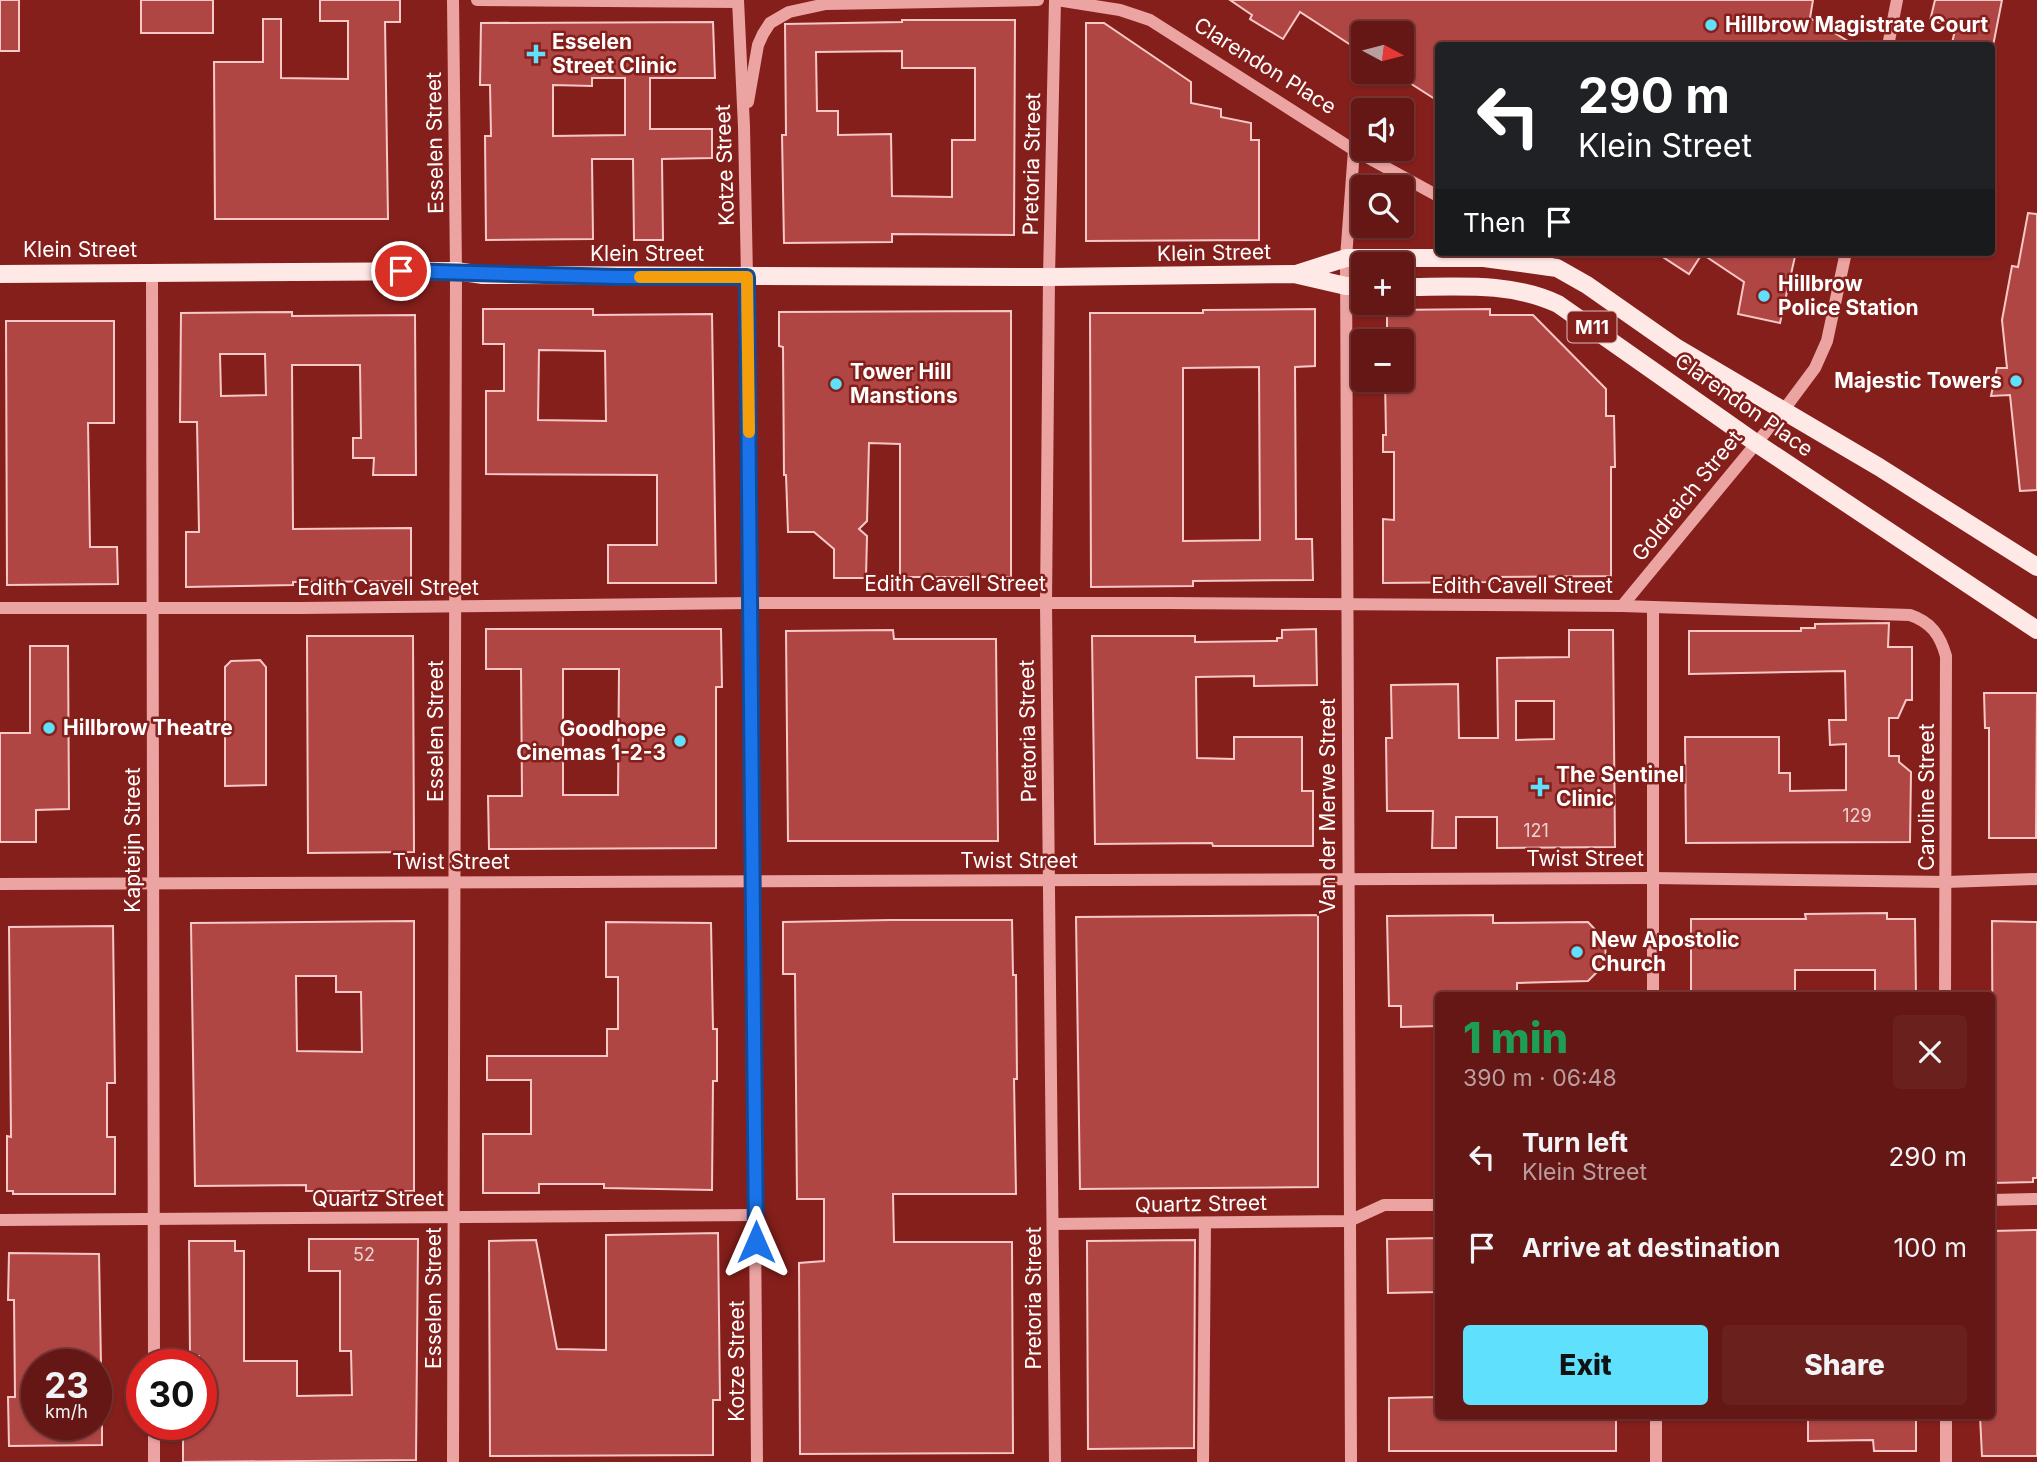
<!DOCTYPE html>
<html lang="en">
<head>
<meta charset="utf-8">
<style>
	:root { --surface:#641714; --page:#6a201d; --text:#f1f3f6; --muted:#bb9fa0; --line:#783634; --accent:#5fe0fd }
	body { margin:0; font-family:Inter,sans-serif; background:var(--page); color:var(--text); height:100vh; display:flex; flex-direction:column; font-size:26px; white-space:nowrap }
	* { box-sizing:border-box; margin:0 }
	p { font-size:23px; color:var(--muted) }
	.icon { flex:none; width:38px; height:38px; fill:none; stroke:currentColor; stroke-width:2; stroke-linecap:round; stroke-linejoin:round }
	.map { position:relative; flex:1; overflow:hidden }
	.drawer { position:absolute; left:1435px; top:992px; width:560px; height:427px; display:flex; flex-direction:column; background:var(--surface); border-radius:7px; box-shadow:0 2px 5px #0004,0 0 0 2px var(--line) }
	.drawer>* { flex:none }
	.top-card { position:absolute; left:1435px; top:42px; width:560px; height:214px; border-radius:7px; box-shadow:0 2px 5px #0004,0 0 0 2px var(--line); background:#202124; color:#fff; overflow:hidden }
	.needle { width:46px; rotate:97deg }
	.fabs { position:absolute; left:1351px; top:21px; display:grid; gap:14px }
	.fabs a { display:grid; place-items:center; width:63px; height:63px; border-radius:7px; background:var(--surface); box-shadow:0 2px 5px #0004,0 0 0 2px var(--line); font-size:35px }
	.speed { position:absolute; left:21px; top:1349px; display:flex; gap:14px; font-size:35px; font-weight:700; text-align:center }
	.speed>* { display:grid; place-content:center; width:91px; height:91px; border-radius:50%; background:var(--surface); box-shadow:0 2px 5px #0004,0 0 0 2px var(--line); line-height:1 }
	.speed small { font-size:18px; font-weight:400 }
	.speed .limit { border:10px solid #d22; background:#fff; color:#111 }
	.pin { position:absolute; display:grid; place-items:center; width:60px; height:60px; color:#fff; margin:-30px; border:4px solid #fff; border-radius:50%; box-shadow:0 2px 7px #0007 }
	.me { position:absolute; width:77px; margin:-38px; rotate:0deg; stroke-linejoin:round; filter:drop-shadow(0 0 5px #0008) }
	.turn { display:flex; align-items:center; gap:24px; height:147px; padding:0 28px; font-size:32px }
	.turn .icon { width:91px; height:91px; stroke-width:2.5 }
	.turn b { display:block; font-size:49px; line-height:60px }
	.then { display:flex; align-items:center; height:66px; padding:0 28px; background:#0003; gap:14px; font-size:26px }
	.round { display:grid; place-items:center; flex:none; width:74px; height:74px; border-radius:7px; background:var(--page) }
	.summary { display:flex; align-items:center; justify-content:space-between; height:119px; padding:0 28px }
	h1 { font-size:42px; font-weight:800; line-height:52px; color:#1e9e55 }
	.button { display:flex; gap:14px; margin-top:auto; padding:14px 28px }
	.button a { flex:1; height:80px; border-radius:7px; background:var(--accent); color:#111; font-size:28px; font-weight:800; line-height:80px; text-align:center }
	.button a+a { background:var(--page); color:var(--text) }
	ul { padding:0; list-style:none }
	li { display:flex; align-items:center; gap:21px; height:91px; padding:0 28px }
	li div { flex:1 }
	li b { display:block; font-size:26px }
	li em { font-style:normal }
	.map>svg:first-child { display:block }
</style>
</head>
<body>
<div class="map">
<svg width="2037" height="1462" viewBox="0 0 2037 1462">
	<rect width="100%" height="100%" fill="#851f1b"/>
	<g fill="#af4644" stroke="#f8c8c7" stroke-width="2" fill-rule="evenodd">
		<rect x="0" y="0" width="19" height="51"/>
		<rect x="141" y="0" width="72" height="33"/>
		<path d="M 320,0 L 400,0 L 400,22 L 385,22 L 388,219 L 215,219 L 214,62 L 263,62 L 263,19 L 281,19 L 281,78 L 348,79 L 348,21 L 320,21 Z"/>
		<path d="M 1230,0 L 1813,0 L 1810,18 L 1856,46 L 1438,46 L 1438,101 L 1402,78 L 1402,33 L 1363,33 L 1363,53 L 1300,12 L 1283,39 L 1250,19 L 1252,15 Z"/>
		<path d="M 1935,0 L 2002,0 L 1993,46 L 1967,46 L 1952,43 L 1956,26 L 1930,21 Z"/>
		<path d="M 902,20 L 1015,20 L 1014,235 L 892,234 L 892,242 L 784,243 L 782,135 L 786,135 L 785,24 L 902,22 ZM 902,51 L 902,68 L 975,68 L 975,140 L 952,140 L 952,197 L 892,196 L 891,134 L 838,135 L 838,111 L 817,111 L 816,52 Z"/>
		<path d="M 713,22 L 715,78 L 650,78 L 650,129 L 712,129 L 712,158 L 662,159 L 663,240 L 634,240 L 633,159 L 592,159 L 593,239 L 486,240 L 485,136 L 491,136 L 490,85 L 480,85 L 481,23 ZM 592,78 L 625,78 L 625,135 L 553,136 L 553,85 L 592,86 Z"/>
		<path d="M 1086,23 L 1104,23 L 1191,82 L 1191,103 L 1221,109 L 1221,117 L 1251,123 L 1251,140 L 1259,140 L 1259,240 L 1086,241 Z"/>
		<path d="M 2028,213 L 2037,214 L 2037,490 L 2020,491 L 2010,395 L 1991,396 L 1997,368 L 2007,368 L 2002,320 L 2012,266 L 2018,267 Z"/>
		<path d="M 1655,252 L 1796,252 L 1780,323 L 1738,314 L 1744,282 L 1702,254 L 1689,274 Z"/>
		<path d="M 483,309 L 593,309 L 593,315 L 712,314 L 716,583 L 608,583 L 608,545 L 657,545 L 657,475 L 486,474 L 486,391 L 504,391 L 504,344 L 483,344 ZM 539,350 L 605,351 L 606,421 L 538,420 Z"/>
		<path d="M 1315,309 L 1315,366 L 1295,367 L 1296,539 L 1312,539 L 1313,580 L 1193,581 L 1193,586 L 1091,587 L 1090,313 L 1203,313 L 1203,310 ZM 1259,367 L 1260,540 L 1183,541 L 1183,368 Z"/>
		<path d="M 1490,309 L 1490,315 L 1533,315 L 1606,389 L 1606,416 L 1614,416 L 1615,467 L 1611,467 L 1611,576 L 1493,577 L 1493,582 L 1383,583 L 1383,519 L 1394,520 L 1394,452 L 1383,452 L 1383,435 L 1386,435 L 1385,380 L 1402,380 L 1402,341 L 1391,341 L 1391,330 L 1387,330 L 1387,310 Z"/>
		<path d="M 1011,311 L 1011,577 L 900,577 L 900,444 L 869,443 L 867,521 L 859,529 L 867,536 L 866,578 L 834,578 L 834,549 L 814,532 L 788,532 L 786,475 L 784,475 L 783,347 L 779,346 L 779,312 Z"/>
		<path d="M 292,312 L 292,316 L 415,315 L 416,475 L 373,475 L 374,458 L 353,458 L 353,438 L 361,438 L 360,365 L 292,365 L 293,529 L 411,528 L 411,581 L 293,582 L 293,585 L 186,587 L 186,532 L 199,532 L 197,422 L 180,422 L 181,313 ZM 220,354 L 265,354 L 266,395 L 221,396 Z"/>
		<path d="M 6,321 L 114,321 L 114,423 L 88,423 L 90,547 L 117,547 L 118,584 L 7,585 Z"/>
		<path d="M 1889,623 L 1888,647 L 1912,647 L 1912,700 L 1906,700 L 1898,718 L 1889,718 L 1889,756 L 1899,756 L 1899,762 L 1911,772 L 1910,842 L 1686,843 L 1685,737 L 1779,737 L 1779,773 L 1790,773 L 1790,791 L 1846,790 L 1846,744 L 1830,745 L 1829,720 L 1846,720 L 1845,671 L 1689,674 L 1689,631 L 1801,631 L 1801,628 L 1815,628 L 1815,624 Z"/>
		<path d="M 486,629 L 721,629 L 722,687 L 716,687 L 716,848 L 489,849 L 488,796 L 522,796 L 521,669 L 486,669 ZM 563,669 L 619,669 L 618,795 L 563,795 Z"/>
		<path d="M 1316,629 L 1317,685 L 1254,686 L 1254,676 L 1196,677 L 1197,758 L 1234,759 L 1234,737 L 1302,737 L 1302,791 L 1313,791 L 1313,846 L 1213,846 L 1212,843 L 1095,844 L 1092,636 L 1195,636 L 1195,642 L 1277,641 L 1277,638 L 1282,638 L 1282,630 Z"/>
		<path d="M 893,630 L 894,639 L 996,639 L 998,841 L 788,841 L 786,631 Z"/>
		<path d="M 1569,630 L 1613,630 L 1615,847 L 1497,848 L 1497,817 L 1456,817 L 1456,848 L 1432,848 L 1433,811 L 1387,811 L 1386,738 L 1392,738 L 1391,685 L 1458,684 L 1459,738 L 1498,738 L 1497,658 L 1569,657 ZM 1516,701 L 1554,701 L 1554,739 L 1516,740 Z"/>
		<path d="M 307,636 L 413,636 L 414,852 L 308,853 Z"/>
		<path d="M 30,646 L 68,646 L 69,809 L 36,810 L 36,842 L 0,842 L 0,733 L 30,733 Z"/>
		<path d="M 260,660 L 266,667 L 266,785 L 225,786 L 225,667 L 231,661 Z"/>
		<path d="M 1984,693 L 2037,693 L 2036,838 L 1989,838 L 1989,728 L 1985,728 Z"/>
		<path d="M 1887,913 L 1887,919 L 1915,919 L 1916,996 L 1875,996 L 1875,970 L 1795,970 L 1795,996 L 1691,996 L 1691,919 L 1806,919 L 1805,914 Z"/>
		<path d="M 1318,915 L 1318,1187 L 1080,1189 L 1076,917 Z"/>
		<path d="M 1493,915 L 1493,923 L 1588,922 L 1605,940 L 1606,963 L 1588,981 L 1517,983 L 1517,996 L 1438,996 L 1438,1026 L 1401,1027 L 1401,1006 L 1389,1006 L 1387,916 Z"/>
		<path d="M 890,920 L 1012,920 L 1013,975 L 1016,975 L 1017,1079 L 1014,1079 L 1016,1194 L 893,1194 L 894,1242 L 1012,1242 L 1013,1453 L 800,1454 L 799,1263 L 824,1261 L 824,1199 L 797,1199 L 795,974 L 783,974 L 783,922 Z"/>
		<path d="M 414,921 L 414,1191 L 306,1191 L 306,1185 L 195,1186 L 191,923 ZM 296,976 L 336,976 L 336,992 L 361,992 L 362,1052 L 297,1051 Z"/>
		<path d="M 1992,921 L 2037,922 L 2037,1178 L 2033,1178 L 2033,1182 L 1993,1183 Z"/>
		<path d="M 606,922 L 711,923 L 713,1029 L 717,1029 L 717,1081 L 713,1081 L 712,1190 L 604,1188 L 604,1184 L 539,1184 L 539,1193 L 483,1193 L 483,1134 L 531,1134 L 531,1080 L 487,1080 L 487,1056 L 607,1056 L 607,1029 L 618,1029 L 618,977 L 606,977 Z"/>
		<path d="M 113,926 L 115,1083 L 107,1083 L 107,1137 L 115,1137 L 115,1194 L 13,1194 L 13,1191 L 7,1191 L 7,1136 L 11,1137 L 9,927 Z"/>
		<path d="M 2037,1230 L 2037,1456 L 1982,1456 L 1980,1416 L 1992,1416 L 1992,1231 Z"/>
		<path d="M 718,1233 L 720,1400 L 713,1400 L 713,1455 L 490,1456 L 489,1241 L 536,1240 L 557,1349 L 606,1350 L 606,1235 Z"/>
		<path d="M 1438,1238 L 1438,1292 L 1388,1293 L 1387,1239 Z"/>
		<path d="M 309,1239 L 418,1239 L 416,1460 L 183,1462 L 183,1424 L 201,1424 L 201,1365 L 199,1365 L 199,1356 L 190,1356 L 189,1241 L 235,1241 L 235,1251 L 244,1251 L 244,1361 L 297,1361 L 297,1396 L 352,1395 L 351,1351 L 340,1351 L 340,1271 L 309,1271 Z"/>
		<path d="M 1195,1240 L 1194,1448 L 1088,1449 L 1087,1241 Z"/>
		<path d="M 9,1253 L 99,1254 L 101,1365 L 32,1365 L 32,1405 L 37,1405 L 37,1424 L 102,1424 L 102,1445 L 9,1446 L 8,1397 L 15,1397 L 14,1300 L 8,1300 Z"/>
		<path d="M 1438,1397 L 1438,1416 L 1616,1416 L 1616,1451 L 1389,1451 L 1389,1398 Z"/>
		<path d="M 1808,1416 L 1916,1416 L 1916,1451 L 1874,1451 L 1873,1440 L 1808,1441 Z"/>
	</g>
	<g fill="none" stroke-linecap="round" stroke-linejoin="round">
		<g stroke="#eba4a2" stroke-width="12">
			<path d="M 453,0 L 456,271 L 453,1462"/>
			<path d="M 477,0 L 738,2"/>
			<path d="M 738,0 L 744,127 L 747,277 L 757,1462"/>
			<path d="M 1057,0 L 1120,10 L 1150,20 L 1354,150 L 1438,196"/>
			<path d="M 1888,46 L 1897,0"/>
			<path d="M 748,102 L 758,45 L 763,34 L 770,23 L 789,12 L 826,4 L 1038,0"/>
			<path d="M 1532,252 L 1553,265"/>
			<path d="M 152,273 L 154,1365"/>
			<path d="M 1622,606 L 1783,411 L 1815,368 L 1827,341 L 1846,252"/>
			<path d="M 0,608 L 301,608 L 751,603 L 1168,603 L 1622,606 L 1910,615 C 1931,622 1940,635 1946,656 L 1945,996"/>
			<path d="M 0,884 L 1652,878 L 1946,882 L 2037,879"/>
			<path d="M 1653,996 L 1653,607"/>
			<path d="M 1992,1200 L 2037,1199"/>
			<path d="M 0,1220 L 756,1215"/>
			<path d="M 1053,1224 L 1349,1221 L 1384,1205 L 1438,1205"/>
			<path d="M 1656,1416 L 1656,1462"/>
			<path d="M 1946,1416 L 1946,1462"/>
			<path d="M 154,1424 L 154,1462"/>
			<path d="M 1055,1462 L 1046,604 L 1049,277 L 1055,0"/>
			<path d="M 1203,1462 L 1205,1223"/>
			<path d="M 1351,1462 L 1346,258 L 1354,150"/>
		</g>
		<g stroke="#ffe9e7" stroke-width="18">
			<path d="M 0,274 L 456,271 L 483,275 L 1049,277 L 1294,274 L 1346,286 L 1363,286"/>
			<path d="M 1296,274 L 1346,258 L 1484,258 L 1557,268 L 1587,285 L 1677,348 L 1879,467 L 2037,567"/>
			<path d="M 1402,287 C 1454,287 1510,281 1558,304 L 1756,443 L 2037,630"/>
		</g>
	</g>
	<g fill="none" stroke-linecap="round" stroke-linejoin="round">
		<g stroke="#114b97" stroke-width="18">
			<path id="route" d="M 401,271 L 618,277 L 747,277 L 756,1242"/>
		</g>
		<use href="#route" stroke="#1a73e8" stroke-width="12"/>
		<path stroke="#f59e0b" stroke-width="12" d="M 640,277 L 747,277 L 749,432"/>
	</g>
	<g fill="#5fe0fd" stroke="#851f1b" stroke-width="2.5">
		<circle cx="1711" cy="25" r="7"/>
		<path d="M532.5 43.5h7v7h7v7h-7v7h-7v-7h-7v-7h7z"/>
		<circle cx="1764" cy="296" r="7"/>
		<circle cx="2016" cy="381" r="7"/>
		<circle cx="836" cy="384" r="7"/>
		<circle cx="49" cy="728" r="7"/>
		<circle cx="680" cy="741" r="7"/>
		<path d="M1536.5 776.5h7v7h7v7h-7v7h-7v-7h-7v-7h7z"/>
		<circle cx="1577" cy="952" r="7"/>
	</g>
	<g text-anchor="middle" stroke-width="5" stroke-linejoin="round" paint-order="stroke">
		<g font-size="18" fill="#ebd1d0">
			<text x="1857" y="822">129</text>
			<text x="1536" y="837">121</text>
			<text x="364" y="1261">52</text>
		</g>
		<rect fill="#851f1b" stroke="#dabcbb" stroke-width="2" x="1567.5" y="311.5" width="49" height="31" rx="5"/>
		<g font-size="19" font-weight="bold" fill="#fff">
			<text x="1592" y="334">M11</text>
		</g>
		<g font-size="21" font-weight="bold" fill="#fff" stroke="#851f1b" text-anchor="start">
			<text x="1725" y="32">Hillbrow Magistrate Court</text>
			<text x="552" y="49">Esselen<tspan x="552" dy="24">Street Clinic</tspan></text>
			<text x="1778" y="291">Hillbrow<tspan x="1778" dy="24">Police Station</tspan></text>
			<text x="850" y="379">Tower Hill<tspan x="850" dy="24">Manstions</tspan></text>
			<text x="2002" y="388" text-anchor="end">Majestic Towers</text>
			<text x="63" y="735">Hillbrow Theatre</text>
			<text x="666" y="736" text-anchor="end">Goodhope<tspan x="666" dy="24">Cinemas 1-2-3</tspan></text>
			<text x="1556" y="782">The Sentinel<tspan x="1556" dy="24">Clinic</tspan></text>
			<text x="1591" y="947">New Apostolic<tspan x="1591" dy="24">Church</tspan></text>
		</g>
		<g font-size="21" fill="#fff" stroke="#851f1b">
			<text transform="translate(1265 66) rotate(32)" y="7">Clarendon Place</text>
			<text transform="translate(435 143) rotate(-91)" y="7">Esselen Street</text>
			<text transform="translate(1032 164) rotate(-89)" y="7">Pretoria Street</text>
			<text transform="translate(725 165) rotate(-92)" y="7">Kotze Street</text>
			<text x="80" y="257">Klein Street</text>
			<text transform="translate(1214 253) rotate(-1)" y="7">Klein Street</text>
			<text x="647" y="261">Klein Street</text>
			<text transform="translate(1744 405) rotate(35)" y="7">Clarendon Place</text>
			<text transform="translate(1687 496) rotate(-51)" y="7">Goldreich Street</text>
			<text x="955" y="591">Edith Cavell Street</text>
			<text x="1522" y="593">Edith Cavell Street</text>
			<text x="388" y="595">Edith Cavell Street</text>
			<text transform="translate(436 731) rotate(-90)" y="7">Esselen Street</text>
			<text transform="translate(1028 731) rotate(-91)" y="7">Pretoria Street</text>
			<text transform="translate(1927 797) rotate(-90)" y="7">Caroline Street</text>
			<text transform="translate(1328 806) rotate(-90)" y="7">Van der Merwe Street</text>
			<text transform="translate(133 840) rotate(-90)" y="7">Kapteijn Street</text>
			<text x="1585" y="866">Twist Street</text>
			<text x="1019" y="868">Twist Street</text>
			<text x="451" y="869">Twist Street</text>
			<text x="378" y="1206">Quartz Street</text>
			<text transform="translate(1201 1204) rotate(-1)" y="7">Quartz Street</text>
			<text transform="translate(434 1298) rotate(-90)" y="7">Esselen Street</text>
			<text transform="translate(1034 1298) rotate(-90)" y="7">Pretoria Street</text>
			<text transform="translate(737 1361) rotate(-90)" y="7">Kotze Street</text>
		</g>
	</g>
</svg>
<div class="fabs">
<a><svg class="needle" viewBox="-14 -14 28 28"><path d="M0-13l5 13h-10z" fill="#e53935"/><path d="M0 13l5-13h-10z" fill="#bb9fa0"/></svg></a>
<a><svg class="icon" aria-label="sound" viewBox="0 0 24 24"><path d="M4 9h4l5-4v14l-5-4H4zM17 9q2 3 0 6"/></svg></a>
<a><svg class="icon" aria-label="search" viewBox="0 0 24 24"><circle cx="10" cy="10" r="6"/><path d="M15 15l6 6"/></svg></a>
<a>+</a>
<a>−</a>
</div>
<div class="speed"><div>23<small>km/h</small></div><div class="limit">30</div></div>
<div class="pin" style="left:401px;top:271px;background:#d93025"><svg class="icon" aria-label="arrive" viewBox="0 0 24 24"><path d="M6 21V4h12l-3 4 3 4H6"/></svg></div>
<svg class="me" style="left:756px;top:1242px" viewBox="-20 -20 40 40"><path d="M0-17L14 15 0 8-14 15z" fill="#1a73e8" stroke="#fff" stroke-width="4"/></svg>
<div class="top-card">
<div class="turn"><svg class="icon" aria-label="left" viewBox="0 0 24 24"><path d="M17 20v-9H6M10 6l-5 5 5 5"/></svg><div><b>290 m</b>Klein Street</div></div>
<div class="then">Then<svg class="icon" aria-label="arrive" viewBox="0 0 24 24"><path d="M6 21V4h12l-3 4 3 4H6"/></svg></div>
</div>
<section class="drawer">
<div class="summary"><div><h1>1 min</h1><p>390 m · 06:48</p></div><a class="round"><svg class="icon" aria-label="close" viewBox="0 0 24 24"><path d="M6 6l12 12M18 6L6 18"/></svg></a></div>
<ul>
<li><svg class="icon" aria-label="left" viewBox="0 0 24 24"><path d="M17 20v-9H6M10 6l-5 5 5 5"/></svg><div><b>Turn left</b><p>Klein Street</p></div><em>290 m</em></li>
<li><svg class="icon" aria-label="arrive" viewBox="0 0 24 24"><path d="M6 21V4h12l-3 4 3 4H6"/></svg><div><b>Arrive at destination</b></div><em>100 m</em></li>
</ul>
<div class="button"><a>Exit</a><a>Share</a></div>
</section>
</div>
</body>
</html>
